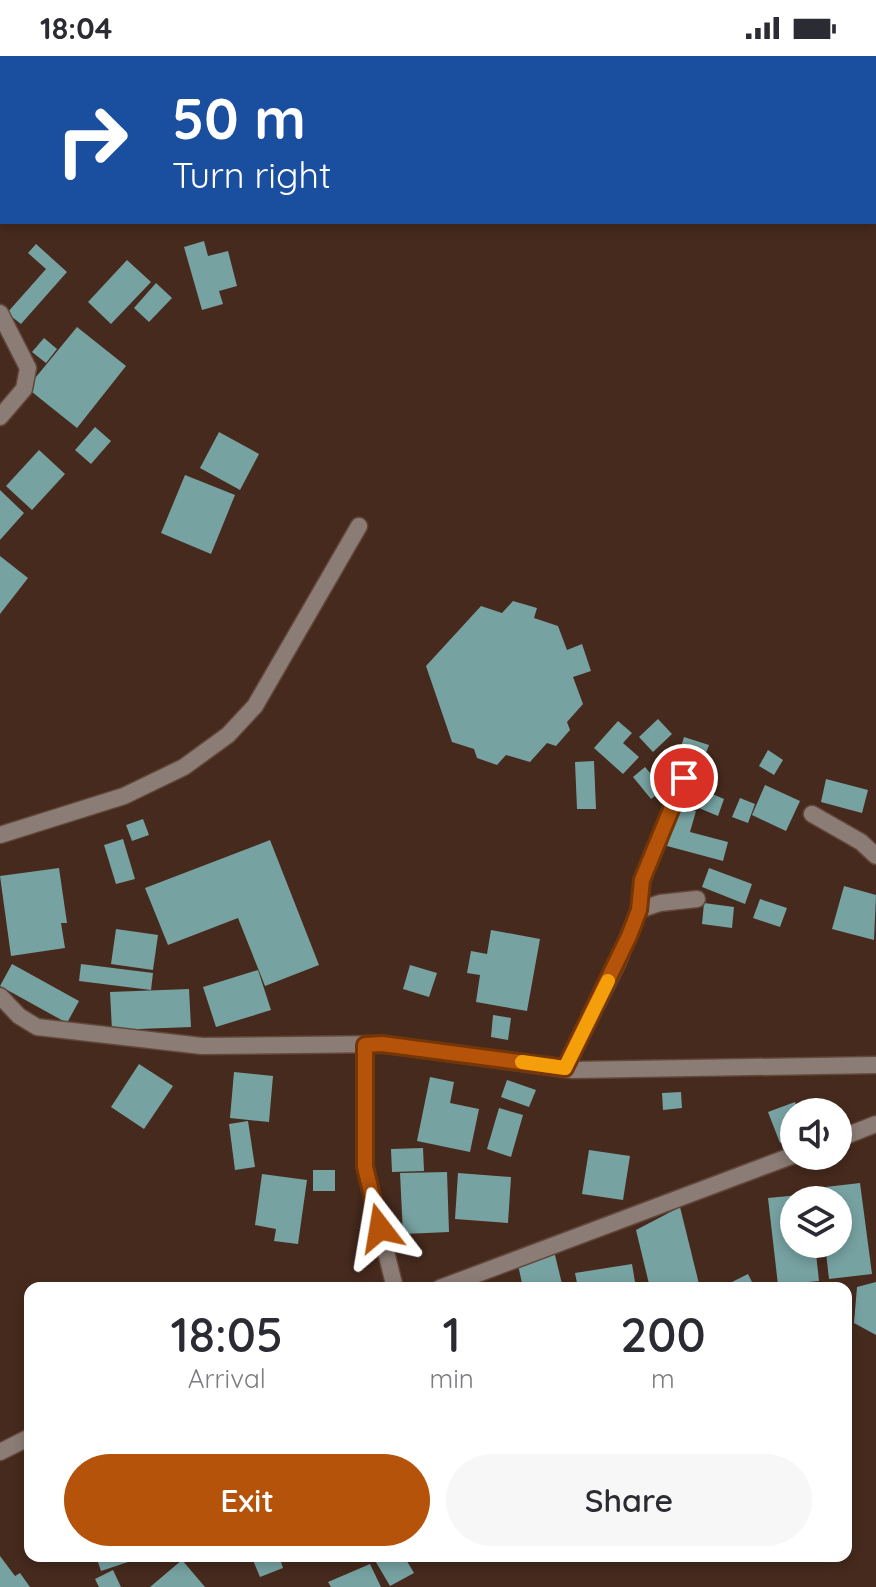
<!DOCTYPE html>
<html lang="en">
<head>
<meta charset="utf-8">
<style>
	:root { --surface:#fff; --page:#f7f7f7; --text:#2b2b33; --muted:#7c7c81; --accent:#b45309 }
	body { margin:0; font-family:Quicksand,sans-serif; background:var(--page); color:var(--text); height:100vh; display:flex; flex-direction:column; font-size:30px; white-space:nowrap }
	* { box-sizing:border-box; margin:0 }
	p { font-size:26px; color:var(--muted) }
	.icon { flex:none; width:44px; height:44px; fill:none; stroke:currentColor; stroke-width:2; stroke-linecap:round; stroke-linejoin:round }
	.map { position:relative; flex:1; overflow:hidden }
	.side { position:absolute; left:24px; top:1226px; width:828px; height:280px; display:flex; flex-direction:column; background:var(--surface); border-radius:16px; box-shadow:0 4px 12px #0003 }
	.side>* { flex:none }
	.top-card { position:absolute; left:0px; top:0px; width:876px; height:168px; box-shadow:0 4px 12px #0003; background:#1a4fa0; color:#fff; overflow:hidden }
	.controls { position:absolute; left:780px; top:1042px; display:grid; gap:16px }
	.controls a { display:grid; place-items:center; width:72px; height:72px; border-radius:50%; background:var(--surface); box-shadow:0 4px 12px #0003; font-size:40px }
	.pin { position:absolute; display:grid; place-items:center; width:68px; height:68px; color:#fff; margin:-34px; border:4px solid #fff; border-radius:50%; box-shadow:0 2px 8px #0007 }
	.me { position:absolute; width:88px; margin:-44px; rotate:346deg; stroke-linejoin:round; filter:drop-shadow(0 0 6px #0008) }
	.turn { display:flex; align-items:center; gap:28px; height:168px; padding:0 40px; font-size:36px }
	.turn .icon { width:104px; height:104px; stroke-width:2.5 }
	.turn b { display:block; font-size:56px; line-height:68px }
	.eta { display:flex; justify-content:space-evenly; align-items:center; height:136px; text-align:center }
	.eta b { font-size:48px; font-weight:600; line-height:56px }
	.cta { display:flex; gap:16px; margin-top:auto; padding:16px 40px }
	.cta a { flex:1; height:92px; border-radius:48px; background:var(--accent); color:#fff; font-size:32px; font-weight:600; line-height:92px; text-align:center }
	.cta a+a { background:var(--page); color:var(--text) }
	.status { display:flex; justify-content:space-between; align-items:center; height:56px; padding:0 40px; background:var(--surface); direction:ltr }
	.status svg { height:22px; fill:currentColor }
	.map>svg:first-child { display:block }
</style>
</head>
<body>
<div class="status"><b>18:04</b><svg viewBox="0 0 49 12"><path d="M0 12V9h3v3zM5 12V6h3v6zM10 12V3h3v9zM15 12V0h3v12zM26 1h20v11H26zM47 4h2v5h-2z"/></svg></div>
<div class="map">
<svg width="876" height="1531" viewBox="0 0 876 1531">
	<rect width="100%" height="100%" fill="#462a1d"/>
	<g fill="#77a2a2">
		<path d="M 204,185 L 208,200 L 228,195 L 237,230 L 219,235 L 223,248 L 202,254 L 184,191 Z"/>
		<path d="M 36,188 L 67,216 L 21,268 L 7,257 L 46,213 L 28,197 Z"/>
		<path d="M 127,204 L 151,226 L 111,268 L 88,246 Z"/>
		<path d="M 156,227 L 172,242 L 149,266 L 134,252 Z"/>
		<path d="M 77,271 L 126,310 L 77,372 L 27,332 Z"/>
		<path d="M 44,282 L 57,293 L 46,307 L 32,296 Z"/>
		<path d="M 95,371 L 111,385 L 91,408 L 75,394 Z"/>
		<path d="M 219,376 L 259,398 L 240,434 L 200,412 Z"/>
		<path d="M 39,394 L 65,418 L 32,454 L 6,430 Z"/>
		<path d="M 185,419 L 235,439 L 211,498 L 161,477 Z"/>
		<path d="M 0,434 L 24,457 L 0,484 Z"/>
		<path d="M 0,500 L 28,522 L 0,558 Z"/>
		<path d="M 513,545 L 537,552 L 534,562 L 558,570 L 567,594 L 582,588 L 591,615 L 573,621 L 583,648 L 567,666 L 570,674 L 556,690 L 547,687 L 530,706 L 506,699 L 497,709 L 477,702 L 474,693 L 452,686 L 426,610 L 481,550 L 502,557 Z"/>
		<path d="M 658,663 L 672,678 L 653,696 L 639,681 Z"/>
		<path d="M 618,665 L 632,677 L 623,687 L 639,701 L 623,718 L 594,692 Z"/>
		<path d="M 684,681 L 709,689 L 703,705 L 679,697 Z"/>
		<path d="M 768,694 L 783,704 L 774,719 L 759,710 Z"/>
		<path d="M 594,705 L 596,753 L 577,753 L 575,706 Z"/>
		<path d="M 645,711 L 664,733 L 651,743 L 633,721 Z"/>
		<path d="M 826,723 L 868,734 L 862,757 L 821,746 Z"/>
		<path d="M 689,728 L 724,743 L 718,760 L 682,745 Z"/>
		<path d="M 765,729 L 800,745 L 786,775 L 752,759 Z"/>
		<path d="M 740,742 L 755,748 L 748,767 L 732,761 Z"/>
		<path d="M 677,750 L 696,755 L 690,776 L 728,786 L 723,805 L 667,790 Z"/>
		<path d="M 143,763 L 149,779 L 132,785 L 126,769 Z"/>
		<path d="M 123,783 L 135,823 L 116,828 L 104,789 Z"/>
		<path d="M 270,784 L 319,909 L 265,930 L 238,862 L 168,889 L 145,832 Z"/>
		<path d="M 59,812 L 67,867 L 61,867 L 65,892 L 11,900 L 0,820 Z"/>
		<path d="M 709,812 L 752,828 L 745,848 L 702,831 Z"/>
		<path d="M 844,830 L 876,839 L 874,884 L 832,873 Z"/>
		<path d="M 760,843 L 787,852 L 780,871 L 753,862 Z"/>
		<path d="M 704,847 L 734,851 L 732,872 L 702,868 Z"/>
		<path d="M 116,873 L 158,879 L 153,914 L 111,908 Z"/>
		<path d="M 491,874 L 540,883 L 527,955 L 476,946 L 480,919 L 467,917 L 471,895 L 487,898 Z"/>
		<path d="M 12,908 L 79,945 L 67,967 L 0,930 Z"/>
		<path d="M 81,908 L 153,917 L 151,934 L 79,925 Z"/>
		<path d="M 410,909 L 437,917 L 429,941 L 403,933 Z"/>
		<path d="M 258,914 L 271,954 L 216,971 L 203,931 Z"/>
		<path d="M 189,933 L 191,971 L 112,974 L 110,936 Z"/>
		<path d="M 493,959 L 511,962 L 508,984 L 491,981 Z"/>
		<path d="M 139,1008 L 173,1030 L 144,1073 L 111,1051 Z"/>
		<path d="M 234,1016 L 273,1020 L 269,1066 L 230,1062 Z"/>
		<path d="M 430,1021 L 454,1026 L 450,1047 L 479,1053 L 470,1096 L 417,1085 Z"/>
		<path d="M 507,1024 L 536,1034 L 529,1051 L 501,1041 Z"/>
		<path d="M 681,1036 L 682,1052 L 663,1054 L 662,1037 Z"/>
		<path d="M 795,1046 L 799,1056 L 794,1056 L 794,1082 L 780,1087 L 768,1056 Z"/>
		<path d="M 499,1052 L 523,1059 L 511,1101 L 487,1093 Z"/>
		<path d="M 248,1065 L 255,1111 L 235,1114 L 229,1068 Z"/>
		<path d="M 423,1092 L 424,1115 L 392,1116 L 391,1093 Z"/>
		<path d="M 589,1094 L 630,1100 L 623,1144 L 582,1138 Z"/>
		<rect x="313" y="1114" width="22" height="21"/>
		<path d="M 447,1116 L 449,1176 L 403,1178 L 400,1117 Z"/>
		<path d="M 458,1117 L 511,1121 L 508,1167 L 455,1163 Z"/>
		<path d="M 262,1118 L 307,1124 L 298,1188 L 274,1185 L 276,1173 L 255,1169 Z"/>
		<path d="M 860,1127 L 872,1218 L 829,1223 L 825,1188 L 838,1188 L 838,1144 L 819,1144 L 817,1132 Z"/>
		<path d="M 810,1138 L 810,1144 L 794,1144 L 794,1188 L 815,1188 L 819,1225 L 778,1229 L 768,1142 Z"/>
		<path d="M 680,1151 L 700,1232 L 650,1232 L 636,1174 Z"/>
		<path d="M 554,1195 L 563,1232 L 523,1232 L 517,1204 Z"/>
		<path d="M 632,1208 L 636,1232 L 578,1232 L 575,1217 Z"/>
		<path d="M 748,1218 L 755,1232 L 725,1232 L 724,1230 Z"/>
		<path d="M 876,1226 L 876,1279 L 854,1267 L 857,1231 Z"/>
		<path d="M 0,1500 L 15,1520 L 20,1517 L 30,1531 L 0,1531 Z"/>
		<path d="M 96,1500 L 136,1500 L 137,1503 L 101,1515 Z"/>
		<path d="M 257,1500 L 279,1500 L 283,1512 L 260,1521 L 252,1502 Z"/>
		<path d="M 375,1500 L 404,1500 L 414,1517 L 390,1530 L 373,1501 Z"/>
		<path d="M 182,1504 L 205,1531 L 150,1531 Z"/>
		<path d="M 370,1508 L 381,1531 L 331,1531 L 328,1526 Z"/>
		<path d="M 113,1514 L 121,1531 L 99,1531 L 95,1523 Z"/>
	</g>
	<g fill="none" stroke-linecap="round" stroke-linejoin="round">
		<g stroke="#62483b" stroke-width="19">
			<g id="minor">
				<path d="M 0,257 L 28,312 L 24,333 L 0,361"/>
				<path d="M 812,758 L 861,786 L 876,800"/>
				<path d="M 0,779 L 124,740 L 184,711 L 228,679 L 255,650 L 359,470"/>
				<path d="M 639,854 L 660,847 L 697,843"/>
				<path d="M 0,940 L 19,960 L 37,971 L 202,990 L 382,988 L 573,1014 L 876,1009"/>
				<path d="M 365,989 L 365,1111 L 395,1232"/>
				<path d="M 565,1012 L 618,906 L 639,854 L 642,824 L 684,722"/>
				<path d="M 838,1083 L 876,1068"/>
				<path d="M 440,1232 L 794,1099"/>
				<path d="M 0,1396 L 30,1381"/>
			</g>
		</g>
		<use href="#minor" stroke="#8b7c75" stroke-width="16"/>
	</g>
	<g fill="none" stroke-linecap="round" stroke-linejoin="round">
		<g stroke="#753606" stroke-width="20">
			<path id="route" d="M 380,1172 L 365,1111 L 365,989 L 382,988 L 565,1012 L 629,880 L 639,854 L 642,824 L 684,722"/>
		</g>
		<use href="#route" stroke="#b45309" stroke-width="14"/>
		<path stroke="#f59e0b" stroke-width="14" d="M 522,1006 L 565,1012 L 608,925"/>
	</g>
</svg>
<div class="controls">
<a><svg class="icon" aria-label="sound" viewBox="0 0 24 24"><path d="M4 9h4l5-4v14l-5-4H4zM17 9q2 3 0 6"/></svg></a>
<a><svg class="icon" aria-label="layers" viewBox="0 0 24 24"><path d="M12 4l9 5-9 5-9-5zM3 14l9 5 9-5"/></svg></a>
</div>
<div class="pin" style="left:684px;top:722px;background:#d93025"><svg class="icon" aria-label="arrive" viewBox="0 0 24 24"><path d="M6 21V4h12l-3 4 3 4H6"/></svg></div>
<svg class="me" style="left:380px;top:1172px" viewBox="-20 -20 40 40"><path d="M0-17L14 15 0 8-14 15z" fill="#b45309" stroke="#fff" stroke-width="4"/></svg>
<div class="top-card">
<div class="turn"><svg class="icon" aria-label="right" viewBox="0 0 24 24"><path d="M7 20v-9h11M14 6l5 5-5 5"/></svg><div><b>50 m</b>Turn right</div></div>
</div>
<section class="side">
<div class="eta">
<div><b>18:05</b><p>Arrival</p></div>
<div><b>1</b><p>min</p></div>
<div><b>200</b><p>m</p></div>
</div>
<div class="cta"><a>Exit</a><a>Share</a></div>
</section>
</div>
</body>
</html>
